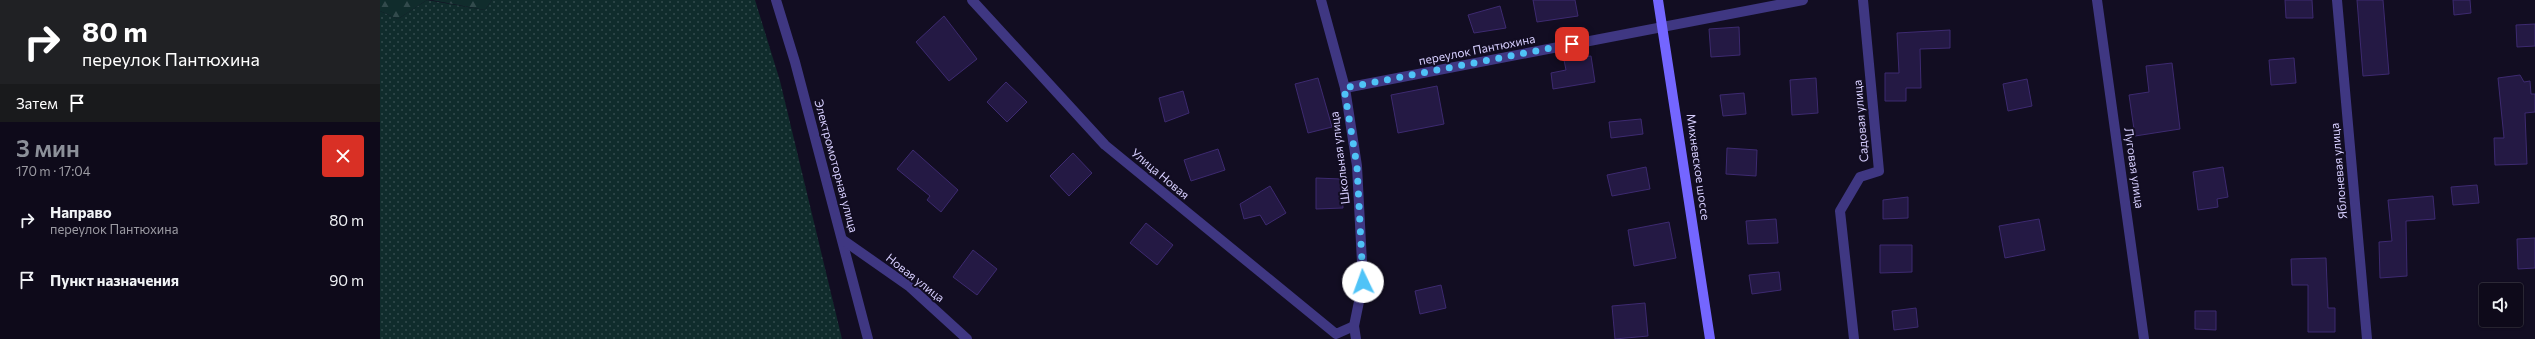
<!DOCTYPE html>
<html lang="ru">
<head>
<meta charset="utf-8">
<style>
	:root { --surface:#0e0a1a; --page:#171323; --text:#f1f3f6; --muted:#9b9aa2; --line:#2e2b39; --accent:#8c9099 }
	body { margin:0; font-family:Commissioner,sans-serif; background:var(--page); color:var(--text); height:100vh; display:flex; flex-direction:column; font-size:15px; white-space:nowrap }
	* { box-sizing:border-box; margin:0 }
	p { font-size:13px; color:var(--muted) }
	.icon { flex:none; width:22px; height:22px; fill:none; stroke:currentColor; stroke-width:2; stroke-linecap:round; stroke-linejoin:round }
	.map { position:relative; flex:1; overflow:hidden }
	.side { display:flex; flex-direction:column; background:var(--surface); width:380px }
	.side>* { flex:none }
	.guide { background:#202124; color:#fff; overflow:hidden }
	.buttons { position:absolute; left:2099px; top:283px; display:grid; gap:8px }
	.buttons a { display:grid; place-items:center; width:44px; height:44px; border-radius:4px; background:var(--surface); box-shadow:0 1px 3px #0004,0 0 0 1px var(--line); font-size:20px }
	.pin { position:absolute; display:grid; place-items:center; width:34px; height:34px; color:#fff; margin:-17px; border-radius:8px; box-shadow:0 2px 6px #0006 }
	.me { position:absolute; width:44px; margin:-22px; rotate:357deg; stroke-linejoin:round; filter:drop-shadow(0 0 3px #0008) }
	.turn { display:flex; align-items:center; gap:14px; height:84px; padding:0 16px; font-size:18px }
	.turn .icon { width:52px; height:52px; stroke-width:2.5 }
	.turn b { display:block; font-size:28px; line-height:34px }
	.then { display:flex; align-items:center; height:38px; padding:0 16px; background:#0003; gap:8px; font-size:15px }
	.round { display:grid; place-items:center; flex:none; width:42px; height:42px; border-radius:4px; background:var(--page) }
	.headline { display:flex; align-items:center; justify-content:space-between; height:68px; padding:0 16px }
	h1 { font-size:24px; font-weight:600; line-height:30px; color:var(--accent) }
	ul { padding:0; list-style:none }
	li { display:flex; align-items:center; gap:12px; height:60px; padding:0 16px }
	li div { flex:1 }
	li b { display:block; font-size:15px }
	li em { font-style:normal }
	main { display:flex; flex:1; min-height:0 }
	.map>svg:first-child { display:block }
</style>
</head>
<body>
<main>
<section class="side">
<div class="guide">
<div class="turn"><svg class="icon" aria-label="right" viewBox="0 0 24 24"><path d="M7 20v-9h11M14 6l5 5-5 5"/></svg><div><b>80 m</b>переулок Пантюхина</div></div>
<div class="then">Затем<svg class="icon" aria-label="arrive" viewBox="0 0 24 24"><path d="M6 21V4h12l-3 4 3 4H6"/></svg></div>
</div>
<div class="headline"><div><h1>3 мин</h1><p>170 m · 17:04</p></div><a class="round" style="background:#d93025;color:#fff"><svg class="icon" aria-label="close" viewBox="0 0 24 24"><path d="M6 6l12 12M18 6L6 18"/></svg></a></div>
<ul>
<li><svg class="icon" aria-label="right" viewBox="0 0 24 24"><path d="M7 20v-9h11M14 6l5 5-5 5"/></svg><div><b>Направо</b><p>переулок Пантюхина</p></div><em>80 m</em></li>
<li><svg class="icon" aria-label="arrive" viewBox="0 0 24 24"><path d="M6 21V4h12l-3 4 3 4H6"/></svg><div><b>Пункт назначения</b></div><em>90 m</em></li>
</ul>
</section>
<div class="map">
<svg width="2155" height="339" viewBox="0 0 2155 339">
	<defs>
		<pattern id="grass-dots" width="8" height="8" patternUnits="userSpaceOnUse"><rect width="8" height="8" fill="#102c2c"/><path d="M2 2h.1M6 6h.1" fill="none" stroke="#324a4c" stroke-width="1.8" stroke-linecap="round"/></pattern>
		<pattern id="forest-firs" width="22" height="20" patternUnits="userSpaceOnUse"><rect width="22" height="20" fill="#102c2c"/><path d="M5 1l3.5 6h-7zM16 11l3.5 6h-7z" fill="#324a4c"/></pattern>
	</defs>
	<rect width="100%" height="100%" fill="#120d22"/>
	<path fill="url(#grass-dots)" d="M 47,0 L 105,10 L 112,0 L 375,0 L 400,81 L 462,339 L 0,339 L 0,11 L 18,19 Z"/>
	<g fill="url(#forest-firs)">
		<path d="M 0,0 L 47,0 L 18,19 L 0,11 Z"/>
		<path d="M 51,0 L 112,0 L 105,10 Z"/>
	</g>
	<g fill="#241944" stroke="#3d2a70">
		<path d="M 1153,0 L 1195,0 L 1198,16 L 1157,22 Z"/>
		<path d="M 1905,0 L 1932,0 L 1933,18 L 1906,18 Z"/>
		<path d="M 1977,0 L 2003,0 L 2009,74 L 1983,76 Z"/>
		<path d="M 2073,0 L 2090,0 L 2091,13 L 2074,15 Z"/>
		<path d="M 1120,6 L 1126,28 L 1094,33 L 1088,15 Z"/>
		<path d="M 564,16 L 597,59 L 569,81 L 536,42 Z"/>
		<path d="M 2155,24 L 2155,46 L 2137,47 L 2136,25 Z"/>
		<path d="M 1359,27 L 1360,55 L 1331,57 L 1329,29 Z"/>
		<path d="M 1570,30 L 1570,48 L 1540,49 L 1541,88 L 1526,88 L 1526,101 L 1505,101 L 1505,73 L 1519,73 L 1517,33 Z"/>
		<path d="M 1211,56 L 1215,82 L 1173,89 L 1171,73 L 1186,70 L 1184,60 Z"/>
		<path d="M 1914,58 L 1916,83 L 1891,85 L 1889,60 Z"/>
		<path d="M 1792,63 L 1800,129 L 1755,136 L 1749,95 L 1769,92 L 1766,66 Z"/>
		<path d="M 2140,75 L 2144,82 L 2150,81 L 2151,94 L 2155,94 L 2155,112 L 2145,113 L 2147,164 L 2115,165 L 2114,138 L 2124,138 L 2118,78 Z"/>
		<path d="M 938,78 L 952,127 L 928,133 L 915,84 Z"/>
		<path d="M 1436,78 L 1438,113 L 1412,115 L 1410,80 Z"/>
		<path d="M 1647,79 L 1652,106 L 1628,111 L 1623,84 Z"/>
		<path d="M 626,82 L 647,102 L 627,122 L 607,102 Z"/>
		<path d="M 1057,86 L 1064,124 L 1018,133 L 1011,95 Z"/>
		<path d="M 803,91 L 809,113 L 785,122 L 779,98 Z"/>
		<path d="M 1364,93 L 1366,114 L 1343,116 L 1340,95 Z"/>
		<path d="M 1261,119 L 1263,134 L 1231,138 L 1229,122 Z"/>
		<path d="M 1347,148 L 1377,150 L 1376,176 L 1346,174 Z"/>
		<path d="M 838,149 L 845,170 L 811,181 L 804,160 Z"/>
		<path d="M 533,150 L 578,190 L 561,212 L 547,200 L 550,196 L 517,169 Z"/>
		<path d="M 693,153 L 712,173 L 689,196 L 670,176 Z"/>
		<path d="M 1266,167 L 1270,189 L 1232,196 L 1227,175 Z"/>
		<path d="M 1843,167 L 1848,197 L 1837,199 L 1838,207 L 1818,210 L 1813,172 Z"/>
		<path d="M 936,178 L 961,179 L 963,208 L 936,209 Z"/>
		<path d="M 2097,185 L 2099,203 L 2073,205 L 2071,187 Z"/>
		<path d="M 890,186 L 906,213 L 886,225 L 880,215 L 864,219 L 860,204 Z"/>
		<path d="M 2053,196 L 2055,219 L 2026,221 L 2027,276 L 2000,278 L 1999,242 L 2012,241 L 2008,200 Z"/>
		<path d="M 1528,197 L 1528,218 L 1503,219 L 1503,200 Z"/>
		<path d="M 1396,219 L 1398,243 L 1368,244 L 1366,221 Z"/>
		<path d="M 1659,219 L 1665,250 L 1625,258 L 1619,226 Z"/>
		<path d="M 1289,222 L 1296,258 L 1254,266 L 1248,230 Z"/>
		<path d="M 766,223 L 793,245 L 777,265 L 750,243 Z"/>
		<path d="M 2155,238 L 2155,268 L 2138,269 L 2137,239 Z"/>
		<path d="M 1500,245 L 1532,245 L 1532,272 L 1500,273 Z"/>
		<path d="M 593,250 L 617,269 L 597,295 L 573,277 Z"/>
		<path d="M 1946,258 L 1948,308 L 1955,308 L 1955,332 L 1928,332 L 1928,285 L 1912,285 L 1911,259 Z"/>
		<path d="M 1399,272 L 1401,290 L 1372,294 L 1369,275 Z"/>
		<path d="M 1061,285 L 1066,308 L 1040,314 L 1035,291 Z"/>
		<path d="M 1265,303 L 1268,336 L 1235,339 L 1232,306 Z"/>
		<path d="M 1536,308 L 1538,327 L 1514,330 L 1512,311 Z"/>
		<path d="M 1815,311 L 1836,311 L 1836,330 L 1815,329 Z"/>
	</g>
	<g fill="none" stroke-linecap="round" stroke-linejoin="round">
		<g stroke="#3f3782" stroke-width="10">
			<path d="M 396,0 L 415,62 L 488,339"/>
			<path d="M 592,0 L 725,145 L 956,334 L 974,326"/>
			<path d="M 941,0 L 965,88 L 977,166 L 983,282 L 974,326 L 976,339"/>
			<path d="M 1717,0 L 1764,339"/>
			<path d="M 1957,0 L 1987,339"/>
			<path d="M 965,88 L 1423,0"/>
			<path d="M 463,240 L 530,287 L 587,339"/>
			<path d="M 1474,339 L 1460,211 L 1480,177 L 1499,171 L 1483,0"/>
		</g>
		<path stroke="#7466ff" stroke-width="10" d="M 1278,0 L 1330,339"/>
	</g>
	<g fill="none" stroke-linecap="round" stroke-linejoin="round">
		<path stroke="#4fc3f7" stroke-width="7" stroke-dasharray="0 12.6" d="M 983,282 L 977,166 L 964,88 L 1192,44"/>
	</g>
	<g text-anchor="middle" stroke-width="4" stroke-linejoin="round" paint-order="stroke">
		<g font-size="12" fill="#d7cfff" stroke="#120d22">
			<text transform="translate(1097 50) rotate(-11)" y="4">переулок Пантюхина</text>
			<text transform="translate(1481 121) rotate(-95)" y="4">Садовая улица</text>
			<text transform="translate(960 158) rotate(-97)" y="4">Школьная улица</text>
			<text transform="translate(456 166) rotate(75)" y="4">Электромоторная улица</text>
			<text transform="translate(1318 167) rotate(82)" y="4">Михневское шоссе</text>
			<text transform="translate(1754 168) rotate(82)" y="4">Луговая улица</text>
			<text transform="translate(1959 171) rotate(-95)" y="4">Яблоневая улица</text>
			<text transform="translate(780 174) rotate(40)" y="4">Улица Новая</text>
			<text transform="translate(535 278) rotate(38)" y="4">Новая улица</text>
		</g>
	</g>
</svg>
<div class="buttons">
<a><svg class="icon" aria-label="sound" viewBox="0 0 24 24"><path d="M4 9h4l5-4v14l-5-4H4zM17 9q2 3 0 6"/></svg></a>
</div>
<div class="pin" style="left:1192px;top:44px;background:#d93025"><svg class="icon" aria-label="arrive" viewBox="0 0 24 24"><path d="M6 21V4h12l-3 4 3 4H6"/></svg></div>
<svg class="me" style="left:983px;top:282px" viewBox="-20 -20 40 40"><circle r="19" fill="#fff"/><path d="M0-13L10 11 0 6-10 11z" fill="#4fc3f7"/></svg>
</div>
</main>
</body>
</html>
